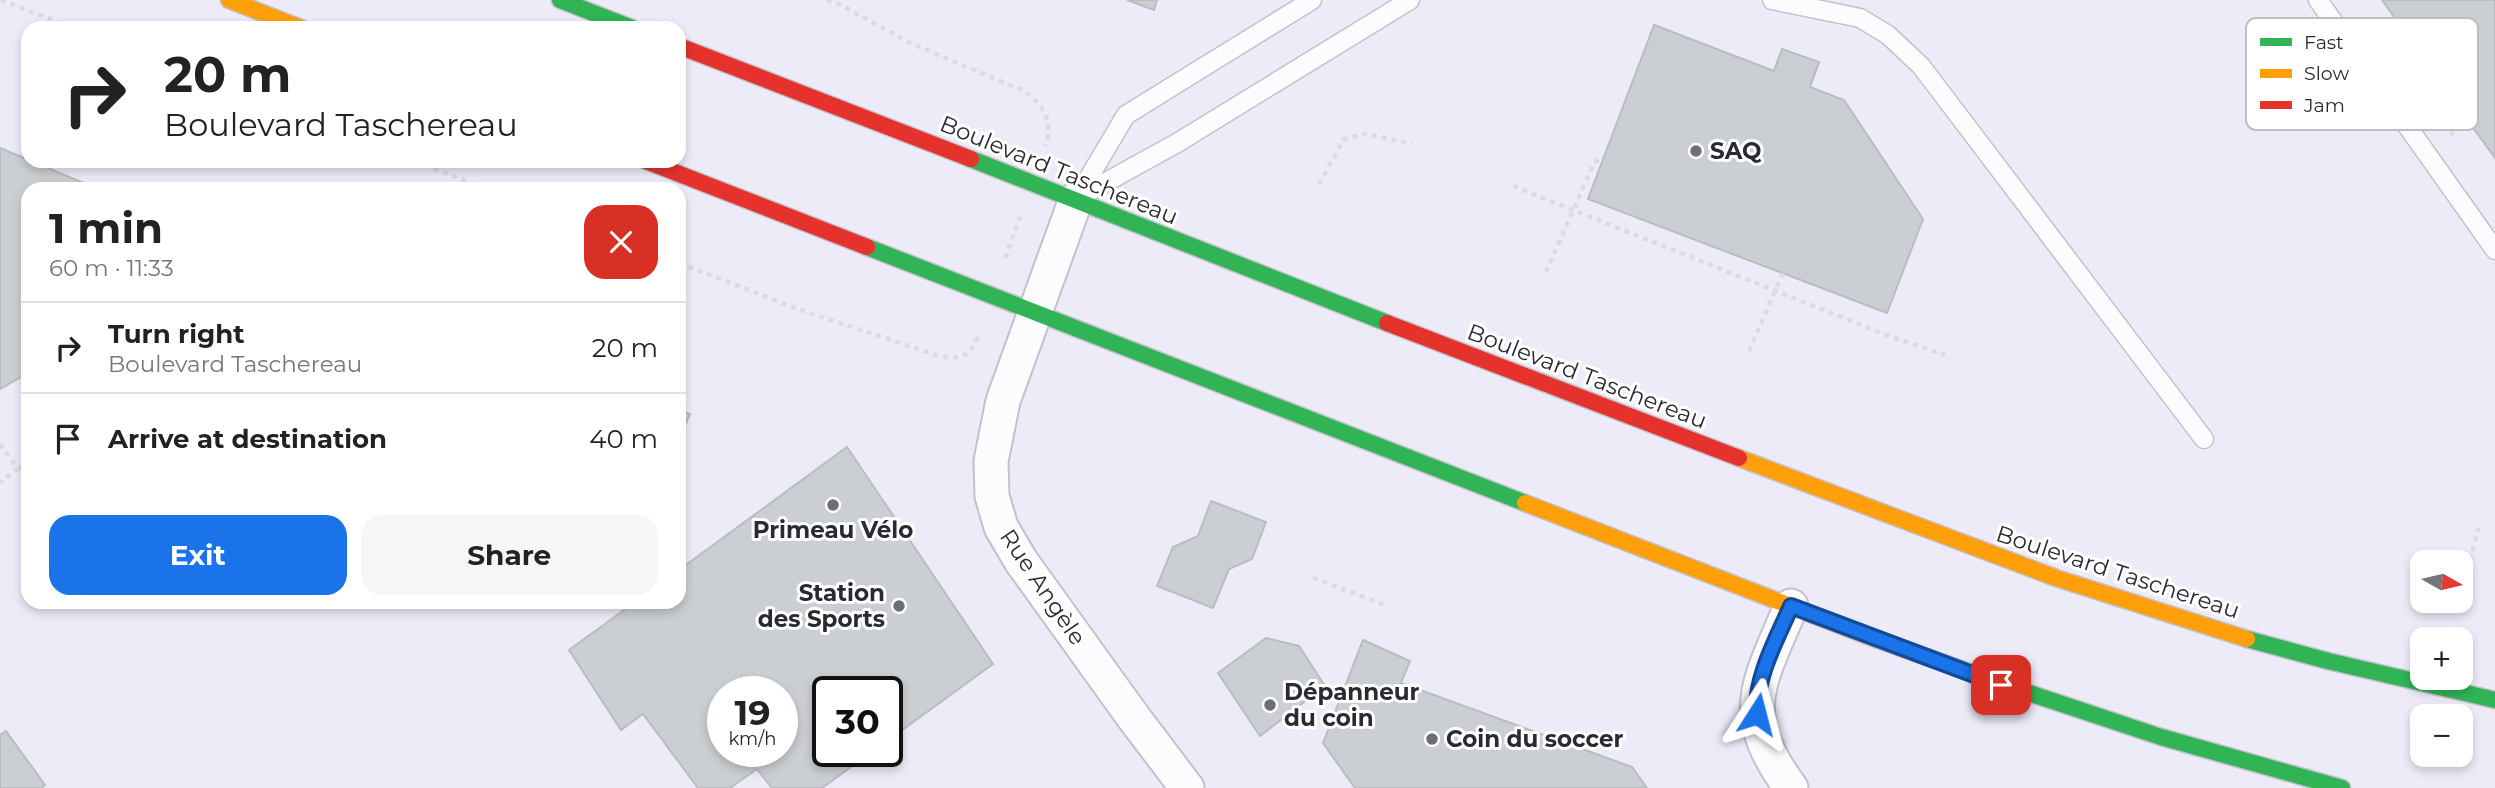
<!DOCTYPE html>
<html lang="en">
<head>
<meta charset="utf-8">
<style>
	:root { --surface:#fff; --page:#f6f6f6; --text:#222; --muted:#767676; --line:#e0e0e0; --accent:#1a73e8 }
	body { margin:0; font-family:Montserrat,sans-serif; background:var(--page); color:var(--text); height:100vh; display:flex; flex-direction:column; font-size:26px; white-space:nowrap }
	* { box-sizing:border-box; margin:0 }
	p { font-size:23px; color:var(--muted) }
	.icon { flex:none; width:38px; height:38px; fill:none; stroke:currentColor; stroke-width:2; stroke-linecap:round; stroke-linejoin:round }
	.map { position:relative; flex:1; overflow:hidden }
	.details { position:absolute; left:21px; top:182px; width:665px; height:427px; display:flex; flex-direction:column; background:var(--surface); border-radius:21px; box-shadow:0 4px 10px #0003 }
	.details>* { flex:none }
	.banner { position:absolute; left:21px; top:21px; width:665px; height:147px; border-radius:21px; box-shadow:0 4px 10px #0003; background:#fff; color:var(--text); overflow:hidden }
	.needle { width:46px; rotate:98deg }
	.buttons { position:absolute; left:2410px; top:550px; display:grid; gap:14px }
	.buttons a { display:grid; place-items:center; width:63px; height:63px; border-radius:14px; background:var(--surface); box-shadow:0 4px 10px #0003; font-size:35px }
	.speed { position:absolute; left:707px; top:676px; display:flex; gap:14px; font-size:35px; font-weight:700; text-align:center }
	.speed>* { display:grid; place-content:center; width:91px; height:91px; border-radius:50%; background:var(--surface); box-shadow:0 4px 10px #0003; line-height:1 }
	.speed small { font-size:18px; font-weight:400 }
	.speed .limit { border:4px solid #111; border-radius:10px; background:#fff; color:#111 }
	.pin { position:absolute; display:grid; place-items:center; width:60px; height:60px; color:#fff; margin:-30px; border-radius:14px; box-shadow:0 4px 10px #0006 }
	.me { position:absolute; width:77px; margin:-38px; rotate:9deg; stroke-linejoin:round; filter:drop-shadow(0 0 5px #0008) }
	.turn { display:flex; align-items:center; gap:24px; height:147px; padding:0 28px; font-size:32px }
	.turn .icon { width:91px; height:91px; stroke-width:2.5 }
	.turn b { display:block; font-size:49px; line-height:60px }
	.round { display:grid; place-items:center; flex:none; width:74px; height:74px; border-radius:21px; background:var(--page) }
	.head { display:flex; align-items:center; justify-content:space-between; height:119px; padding:0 28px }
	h1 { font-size:42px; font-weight:700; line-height:52px }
	.cta { display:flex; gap:14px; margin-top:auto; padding:14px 28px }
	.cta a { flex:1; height:80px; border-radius:21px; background:var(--accent); color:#fff; font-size:28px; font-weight:700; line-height:80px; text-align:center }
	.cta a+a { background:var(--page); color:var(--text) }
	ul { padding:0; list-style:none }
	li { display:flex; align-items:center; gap:21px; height:91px; padding:0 28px; border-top:2px solid var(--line) }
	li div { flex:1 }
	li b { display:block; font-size:26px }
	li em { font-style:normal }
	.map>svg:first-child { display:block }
</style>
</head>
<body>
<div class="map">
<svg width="2495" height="788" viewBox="0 0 2495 788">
	<rect width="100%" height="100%" fill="#edebf8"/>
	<g fill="#cbced2" stroke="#b9bdc0" stroke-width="2" fill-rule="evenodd">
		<path d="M 1127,0 L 1157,0 L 1154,10 Z"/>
		<path d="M 2382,0 L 2495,0 L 2495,158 L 2469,122 Z"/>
		<path d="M 1654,25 L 1774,71 L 1782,49 L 1819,62 L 1810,87 L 1844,100 L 1923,219 L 1887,313 L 1588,199 Z"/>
		<path d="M 0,148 L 98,189 L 28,189 L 28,373 L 0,389 Z"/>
		<path d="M 679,410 L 690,414 L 679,439 Z"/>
		<path d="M 847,447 L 993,664 L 887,741 L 887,691 L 828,691 L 828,751 L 873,751 L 822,788 L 772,788 L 757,769 L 730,788 L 698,788 L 643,714 L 621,730 L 569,650 L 635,602 L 679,602 L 679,570 ZM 723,691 L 782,691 L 782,751 L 723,751 Z"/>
		<path d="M 1211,501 L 1266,522 L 1252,559 L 1229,569 L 1213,608 L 1157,586 L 1173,547 L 1198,536 Z"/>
		<path d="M 1266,638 L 1299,646 L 1325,686 L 1260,736 L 1218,673 Z"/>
		<path d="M 1363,640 L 1410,661 L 1401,683 L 1632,767 L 1647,788 L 1355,788 L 1323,743 Z"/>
		<path d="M 6,731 L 45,785 L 41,788 L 0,788 L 0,735 Z"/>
	</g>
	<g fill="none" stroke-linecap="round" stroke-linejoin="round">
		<g stroke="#c3c1cb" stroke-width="21">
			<g id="lane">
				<path d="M 1772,0 L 1860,18 L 1888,35 L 1921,66 L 2204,439"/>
				<path d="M 2318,0 L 2495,250"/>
				<path d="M 1079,197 L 1177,143 L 1410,0"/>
				<path d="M 1076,199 L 1126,115 L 1312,0"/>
			</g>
		</g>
		<g stroke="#c3c1cb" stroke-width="37">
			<g id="street">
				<path d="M 1076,199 L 1003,401 L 991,461 L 992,496 L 1001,527 L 1021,561 L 1134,718 L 1187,788"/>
				<path d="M 1791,606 C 1759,684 1735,712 1791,788"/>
			</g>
		</g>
		<g stroke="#c3c1cb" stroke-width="19">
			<g id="fast">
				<path d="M 560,0 L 632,28"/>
				<path d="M 971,159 L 1387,323"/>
				<path d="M 867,247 L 1525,503"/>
				<path d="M 2247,639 L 2328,661 L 2495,700"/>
				<path d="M 2008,686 L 2161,737 L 2342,788"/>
			</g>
		</g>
		<g stroke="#c3c1cb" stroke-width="19">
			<g id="slow">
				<path d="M 229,0 L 301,28"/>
				<path d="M 1739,458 L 2056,578 L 2247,639"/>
				<path d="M 1525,503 L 1865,635 L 2008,686"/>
			</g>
		</g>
		<g stroke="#c3c1cb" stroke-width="19">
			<g id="jam">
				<path d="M 679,46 L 971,159"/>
				<path d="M 646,161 L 867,247"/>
				<path d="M 1387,323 L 1739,458"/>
			</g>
		</g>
		<g stroke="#dcdcdf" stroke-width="4.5" stroke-dasharray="5 5" stroke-linecap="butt">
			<path d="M 1,0 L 74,28"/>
			<path d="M 827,0 L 843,6 L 910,43 L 1024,91 C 1044,105 1054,122 1045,146"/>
			<path d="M 2450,135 L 2469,122"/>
			<path d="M 198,161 L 209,166"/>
			<path d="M 415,161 L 486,189"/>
			<path d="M 1319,184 L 1344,139 L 1366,134 L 1412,144"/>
			<path d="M 1513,186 L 1889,336 L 1945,355"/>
			<path d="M 1005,258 L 1020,217"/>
			<path d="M 679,263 L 795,308 L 939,356 C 965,359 971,357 979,332"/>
			<path d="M 1546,272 L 1594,163 L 1602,157"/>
			<path d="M 1749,351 L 1783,273"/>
			<path d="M 0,444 L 18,469 L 0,482"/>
			<path d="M 18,469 L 28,464"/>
			<path d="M 1313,578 L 1385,605"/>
			<path d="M 2464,590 L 2478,528"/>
		</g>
		<use href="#lane" stroke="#fcfcfe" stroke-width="18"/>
		<use href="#street" stroke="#fcfcfe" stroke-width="33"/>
		<use href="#fast" stroke="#30b455" stroke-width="16"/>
		<use href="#slow" stroke="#ff9f0a" stroke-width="16"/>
		<use href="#jam" stroke="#e5322d" stroke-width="16"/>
	</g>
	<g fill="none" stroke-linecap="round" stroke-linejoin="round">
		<g stroke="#114b97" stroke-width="18">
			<path id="route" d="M 1757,714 C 1755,677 1777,639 1791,606 L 2001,685"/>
		</g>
		<use href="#route" stroke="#1a73e8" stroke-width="12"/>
	</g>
	<g fill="#6f6e77" stroke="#fff" stroke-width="2.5">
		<circle cx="1696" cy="151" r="7"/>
		<circle cx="833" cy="505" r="7"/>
		<circle cx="899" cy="606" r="7"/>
		<circle cx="1270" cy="705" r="7"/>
		<circle cx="1432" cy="739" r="7"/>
	</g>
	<g text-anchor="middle" stroke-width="6" stroke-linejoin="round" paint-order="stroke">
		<g font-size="23" font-weight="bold" fill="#2b2a32" stroke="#fff" text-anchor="start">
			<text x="1710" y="159">SAQ</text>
			<text x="833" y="538" text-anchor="middle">Primeau Vélo</text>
			<text x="885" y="601" text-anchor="end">Station<tspan x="885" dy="26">des Sports</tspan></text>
			<text x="1284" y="700">Dépanneur<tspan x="1284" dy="26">du coin</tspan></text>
			<text x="1446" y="747">Coin du soccer</text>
		</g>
		<g font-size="23" fill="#2b2a32" stroke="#fff">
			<text transform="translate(1059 170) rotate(22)" y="8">Boulevard Taschereau</text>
			<text transform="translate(1587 376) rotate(21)" y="8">Boulevard Taschereau</text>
			<text transform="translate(2118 572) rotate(18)" y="8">Boulevard Taschereau</text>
			<text transform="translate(1043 587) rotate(56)" y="8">Rue Angèle</text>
		</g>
	</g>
	<rect x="2246" y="18" width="232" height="112" rx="10" fill="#fff" stroke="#bfbfc2" stroke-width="2"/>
	<rect x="2260" y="38" width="32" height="8" fill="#30b455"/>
	<rect x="2260" y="69" width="32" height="9" fill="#ff9f0a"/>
	<rect x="2260" y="101" width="32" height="8" fill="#e5322d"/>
	<g font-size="19" fill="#2b2a32">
		<text x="2304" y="49">Fast</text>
		<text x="2304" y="80">Slow</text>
		<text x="2304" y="112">Jam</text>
	</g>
</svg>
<div class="buttons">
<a><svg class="needle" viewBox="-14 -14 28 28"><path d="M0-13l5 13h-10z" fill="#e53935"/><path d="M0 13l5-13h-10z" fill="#767676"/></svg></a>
<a>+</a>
<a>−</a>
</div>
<div class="speed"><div>19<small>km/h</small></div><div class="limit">30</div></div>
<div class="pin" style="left:2001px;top:685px;background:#d93025"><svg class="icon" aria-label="arrive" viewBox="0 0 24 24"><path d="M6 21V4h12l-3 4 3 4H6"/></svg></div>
<svg class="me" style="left:1757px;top:714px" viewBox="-20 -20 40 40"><path d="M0-17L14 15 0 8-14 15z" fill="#1a73e8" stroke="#fff" stroke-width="4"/></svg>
<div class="banner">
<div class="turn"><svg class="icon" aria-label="right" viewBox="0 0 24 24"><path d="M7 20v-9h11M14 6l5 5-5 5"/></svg><div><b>20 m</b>Boulevard Taschereau</div></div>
</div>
<section class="details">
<div class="head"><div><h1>1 min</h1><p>60 m · 11:33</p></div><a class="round" style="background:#d93025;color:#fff"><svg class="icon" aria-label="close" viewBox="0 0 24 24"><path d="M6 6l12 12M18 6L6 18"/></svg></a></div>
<ul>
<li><svg class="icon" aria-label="right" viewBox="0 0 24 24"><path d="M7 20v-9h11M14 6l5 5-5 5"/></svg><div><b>Turn right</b><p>Boulevard Taschereau</p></div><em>20 m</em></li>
<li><svg class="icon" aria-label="arrive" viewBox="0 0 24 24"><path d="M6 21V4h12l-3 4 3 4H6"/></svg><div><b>Arrive at destination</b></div><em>40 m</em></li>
</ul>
<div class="cta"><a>Exit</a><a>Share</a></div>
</section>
</div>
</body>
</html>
